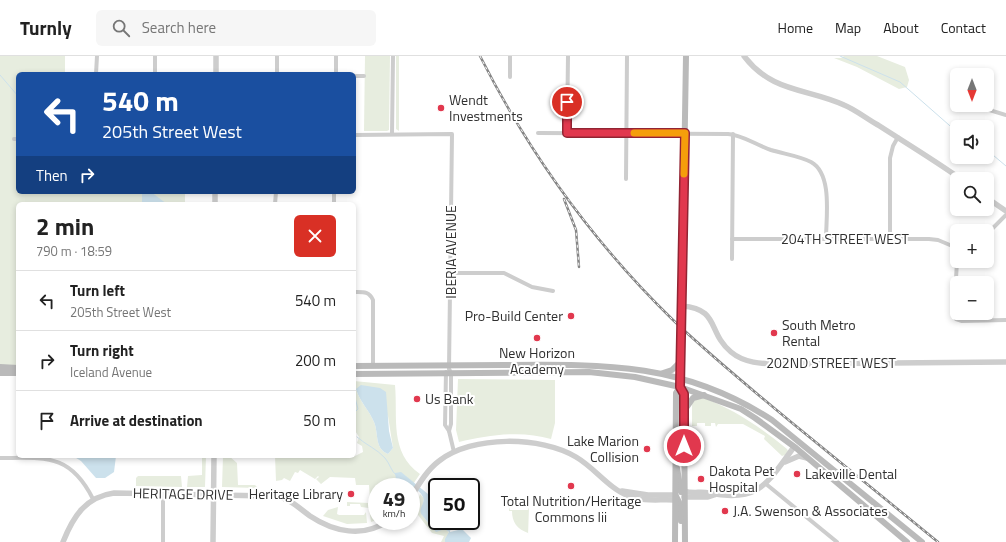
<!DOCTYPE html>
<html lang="en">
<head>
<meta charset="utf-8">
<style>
	:root { --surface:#fff; --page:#f6f6f6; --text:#222; --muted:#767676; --line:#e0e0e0 }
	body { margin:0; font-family:"Titillium Web",sans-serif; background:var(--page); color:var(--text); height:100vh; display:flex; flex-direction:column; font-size:15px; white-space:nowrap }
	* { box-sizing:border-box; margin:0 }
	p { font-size:13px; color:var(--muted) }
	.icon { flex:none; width:22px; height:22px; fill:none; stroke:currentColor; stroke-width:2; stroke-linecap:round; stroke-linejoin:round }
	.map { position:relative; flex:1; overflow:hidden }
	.side { position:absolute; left:16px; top:146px; width:340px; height:256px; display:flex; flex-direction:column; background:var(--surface); border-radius:6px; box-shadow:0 2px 6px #0003 }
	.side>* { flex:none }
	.banner { position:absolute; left:16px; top:16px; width:340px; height:122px; border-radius:6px; box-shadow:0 2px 6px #0003; background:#1a4fa0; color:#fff; overflow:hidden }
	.needle { width:26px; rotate:180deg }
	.controls { position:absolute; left:950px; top:12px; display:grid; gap:8px }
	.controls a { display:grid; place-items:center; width:44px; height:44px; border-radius:6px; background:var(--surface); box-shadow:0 2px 6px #0003; font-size:20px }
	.speed { position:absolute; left:368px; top:422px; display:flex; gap:8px; font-size:20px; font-weight:700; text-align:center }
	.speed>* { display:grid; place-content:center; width:52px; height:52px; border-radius:50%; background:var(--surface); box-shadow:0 2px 6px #0003; line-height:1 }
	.speed small { font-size:10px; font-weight:400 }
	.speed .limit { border:2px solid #111; border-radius:6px; background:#fff; color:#111 }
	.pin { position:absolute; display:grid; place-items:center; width:34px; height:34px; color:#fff; margin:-17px; border:2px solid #fff; border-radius:50%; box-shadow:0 1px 4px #0007 }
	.me { position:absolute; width:44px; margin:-22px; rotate:0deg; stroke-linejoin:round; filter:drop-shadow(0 0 3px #0008) }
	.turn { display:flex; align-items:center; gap:14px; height:84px; padding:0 20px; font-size:18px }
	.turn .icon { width:52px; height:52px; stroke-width:2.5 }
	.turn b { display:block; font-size:28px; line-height:34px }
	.then { display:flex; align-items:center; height:38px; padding:0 20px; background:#0003; gap:8px; font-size:15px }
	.round { display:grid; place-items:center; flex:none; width:42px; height:42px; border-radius:6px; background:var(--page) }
	.summary { display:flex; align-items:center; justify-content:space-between; height:68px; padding:0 20px }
	h1 { font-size:24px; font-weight:700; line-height:30px }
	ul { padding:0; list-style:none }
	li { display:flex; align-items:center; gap:12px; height:60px; padding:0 20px; border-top:1px solid var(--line) }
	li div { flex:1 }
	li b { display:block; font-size:15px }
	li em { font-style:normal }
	header { display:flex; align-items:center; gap:24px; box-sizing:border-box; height:56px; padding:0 20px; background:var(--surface); border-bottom:1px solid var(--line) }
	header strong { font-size:19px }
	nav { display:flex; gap:22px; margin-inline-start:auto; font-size:14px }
	.search { width:280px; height:36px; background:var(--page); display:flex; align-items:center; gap:10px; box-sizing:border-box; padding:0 14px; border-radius:6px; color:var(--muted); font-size:15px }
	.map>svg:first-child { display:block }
</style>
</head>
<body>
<header>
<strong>Turnly</strong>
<div class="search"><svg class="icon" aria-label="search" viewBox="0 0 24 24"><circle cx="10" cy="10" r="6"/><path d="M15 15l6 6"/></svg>Search here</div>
<nav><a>Home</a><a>Map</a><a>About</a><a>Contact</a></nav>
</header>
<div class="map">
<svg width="1006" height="486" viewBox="0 0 1006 486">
	<rect width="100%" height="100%" fill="#fff"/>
	<g fill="#e7eddf" fill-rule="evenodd">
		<path d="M 0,0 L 65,0 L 65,18 L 18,18 L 18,136 L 185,136 L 185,148 L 18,148 L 18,314 L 0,314 Z"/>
		<path d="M 365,0 L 390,0 L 389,74 L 387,75 L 364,75 Z"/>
		<path d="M 396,0 L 399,0 L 399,75 L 396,73 Z"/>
		<path d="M 844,0 L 877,0 L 905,11 L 909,24 L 907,31 L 899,33 L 857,11 L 834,2 L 841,2 Z"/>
		<path d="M 458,323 L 555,324 L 555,367 L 551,383 C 522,374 488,379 459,386 L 456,374 Z"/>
		<path d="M 354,325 L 395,329 C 398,362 389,396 420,418 L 411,431 L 377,431 L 377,464 L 371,466 L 369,452 L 361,451 L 360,448 L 350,448 L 350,450 L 347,450 L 347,446 L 369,447 L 370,443 L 369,429 L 356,429 L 355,422 L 330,421 L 321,428 L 316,423 L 319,421 L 318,420 L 315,423 L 300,414 L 298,417 L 295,416 L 290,425 L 284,422 L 282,424 L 276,425 L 275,400 L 248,400 L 353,401 L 363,396 L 362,390 L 357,387 L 359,381 L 354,373 ZM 356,333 L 388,360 L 393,392 L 388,398 C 374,392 379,378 374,366 C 369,354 360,346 356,333 Z"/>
		<path d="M 701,341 C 734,353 760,371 787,393 L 788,395 L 785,399 L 782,400 L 764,383 L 765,380 L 743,368 L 718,368 L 716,371 L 715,367 L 711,367 L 711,370 L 705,370 L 705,367 L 697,367 L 697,370 L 692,370 L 692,346 Z"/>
		<path d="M 202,400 L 206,400 L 205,431 L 187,431 L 188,420 L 202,419 Z"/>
		<path d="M 223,400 L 229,400 L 237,407 L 238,429 L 255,429 L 258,432 L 222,431 Z"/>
		<path d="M 138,420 L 181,420 L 182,431 L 136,430 L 136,422 Z"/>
		<path d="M 420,438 L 424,442 L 421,457 C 427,466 433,475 446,473 L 449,477 L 445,486 L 441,486 L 444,480 L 432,477 L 415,455 Z"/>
		<path d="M 338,451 L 337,458 L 339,459 L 364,459 L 366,456 L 367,467 L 347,468 L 323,460 L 328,454 Z"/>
		<path d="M 509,451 L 510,454 L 528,454 L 529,451 L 528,480 L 528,477 C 517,473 512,466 512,455 L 509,455 Z"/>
	</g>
	<g fill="#cce1ec">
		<path d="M 142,136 L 151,136 L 167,148 L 142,148 Z"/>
		<path d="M 361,329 L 380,332 L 386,336 L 389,375 L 393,392 L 388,398 C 374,392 379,378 374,366 C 369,354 360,346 356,333 Z"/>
		<path d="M 73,400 L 116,400 L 114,416 L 105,422 L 96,422 L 81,405 Z"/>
		<path d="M 401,416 L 428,438 L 437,440 L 437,465 L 452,465 L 450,476 L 462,473 L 471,482 L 469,486 L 445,486 L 445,483 L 449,476 L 445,473 L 436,476 C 432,470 426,465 422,459 C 417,453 426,447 423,441 C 417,428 400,430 391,426 L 396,423 L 395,417 Z"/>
	</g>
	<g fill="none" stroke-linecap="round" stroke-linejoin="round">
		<g stroke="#cce1ec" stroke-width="1">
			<path d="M 840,0 L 900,26 L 957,76"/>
			<path d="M 0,19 L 18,40"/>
			<path d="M 987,94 L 1006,110"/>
			<path d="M 354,338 L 358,353 L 354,357"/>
			<path d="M 357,381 C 366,389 377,393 385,402 C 390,408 391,415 396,419"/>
		</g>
		<g stroke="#cdcdcd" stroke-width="4">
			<path d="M 96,18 L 97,0"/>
			<path d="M 155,18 L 155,0"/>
			<path d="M 277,18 L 277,0"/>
			<path d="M 336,18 L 336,0"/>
			<path d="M 354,20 L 364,20"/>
			<path d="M 510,21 L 510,0"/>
			<path d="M 973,49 L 1006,59"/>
			<path d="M 538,77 L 728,78 C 743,79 756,89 771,94 C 784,98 799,100 811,106 C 833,118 826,162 826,183"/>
			<path d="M 567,77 L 568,0"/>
			<path d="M 392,78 L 393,0"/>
			<path d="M 354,79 L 452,78 L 449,313 L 451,317 L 451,368 L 449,375"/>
			<path d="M 14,83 L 18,83"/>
			<path d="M 626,123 L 627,0"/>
			<path d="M 275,148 L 276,136"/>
			<path d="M 334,148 L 334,136"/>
			<path d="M 987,178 L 1006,159"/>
			<path d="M 732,183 L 929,183 L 938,184 L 957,192"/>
			<path d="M 890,183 L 890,102 L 893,90 L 898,81"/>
			<path d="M 732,203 L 733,78"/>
			<path d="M 957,205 L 955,241 L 956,263 L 962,265 L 1006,264"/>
			<path d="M 451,217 L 504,217 L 532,231 L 553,235"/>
			<path d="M 354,236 C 363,236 369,235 373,244 L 373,310"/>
			<path d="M 446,316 L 445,369 L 449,375 L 454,396"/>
			<path d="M 0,402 C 45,402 70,397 93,443"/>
			<path d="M 766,428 L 837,486"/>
			<path d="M 163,486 L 163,437"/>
		</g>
		<g stroke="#cdcdcd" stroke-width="5.5">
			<path d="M 744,0 C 772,37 807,32 844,49 C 856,54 867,63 878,69 C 906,87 934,104 961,123"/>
			<path d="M 216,18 L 216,0"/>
			<path d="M 987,142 L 1006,155"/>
			<path d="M 215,148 L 215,136"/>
			<path d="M 682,250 C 720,253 707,276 731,296 C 744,307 762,308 778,308 L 1006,306"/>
			<path d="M 785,406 L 799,400 L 807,402"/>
			<path d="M 622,435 L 648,439 L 675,439"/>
			<path d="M 684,435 C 693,438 701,435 709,437 C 760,447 767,427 794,391"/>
			<path d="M 411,441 C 419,428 427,414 439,405 C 472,379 541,380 576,401 C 595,412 609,433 629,440 C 644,446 659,443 675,444"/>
			<path d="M 684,441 L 708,441 L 714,439"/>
			<path d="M 63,486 C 73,461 85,441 114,437 L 276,440 C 290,443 299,452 310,460 C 334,476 363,482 388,465"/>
			<path d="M 213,486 L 214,400"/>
		</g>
		<g stroke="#bababa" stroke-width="6">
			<path d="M 354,310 C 404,310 455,309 505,309 C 607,308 684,307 772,364 L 922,486"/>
			<path d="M 0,311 L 18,312"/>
			<path d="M 0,317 L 18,317"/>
			<path d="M 663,317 L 672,314 L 681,305"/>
			<path d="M 354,318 L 589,316 L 635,321 L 680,331 L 741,353 L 755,362 L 796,392 L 907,486"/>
			<path d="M 680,331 L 684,338 L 685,486"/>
			<path d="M 686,352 L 693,342 L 704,339"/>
			<path d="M 677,412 L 681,436"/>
			<path d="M 676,440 L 679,446 L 681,465"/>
			<path d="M 675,486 L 676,337 L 680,331 L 681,305 L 686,0"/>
		</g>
		<g stroke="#858585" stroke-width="2.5">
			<g id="rail">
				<path d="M 480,0 C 529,97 595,188 673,264 C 711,300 751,333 791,366 C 840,406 889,446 938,486"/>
				<path d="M 564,143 L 576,174 L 579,211"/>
			</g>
		</g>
		<use href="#rail" stroke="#fff" stroke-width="1" stroke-dasharray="3" stroke-linecap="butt"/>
	</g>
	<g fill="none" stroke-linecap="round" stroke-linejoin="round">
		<g stroke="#922433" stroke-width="10">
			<path id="route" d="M 567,46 L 567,77 L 685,77 L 680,331 L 684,338 L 684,390"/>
		</g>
		<use href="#route" stroke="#e1384e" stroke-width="7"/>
		<path stroke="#f59e0b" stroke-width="7" d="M 634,77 L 685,77 L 684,118"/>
	</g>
	<g fill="#e1384e" stroke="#fff" stroke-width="1.5">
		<circle cx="441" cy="52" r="4"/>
		<circle cx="571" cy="260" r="4"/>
		<circle cx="774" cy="277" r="4"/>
		<circle cx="537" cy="282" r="4"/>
		<circle cx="417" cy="343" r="4"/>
		<circle cx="647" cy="393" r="4"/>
		<circle cx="797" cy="418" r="4"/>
		<circle cx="701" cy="423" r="4"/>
		<circle cx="571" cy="430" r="4"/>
		<circle cx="351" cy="438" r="4"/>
		<circle cx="725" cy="455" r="4"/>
	</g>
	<g text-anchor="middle" stroke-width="4" stroke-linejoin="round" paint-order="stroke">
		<g font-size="14" fill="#303030" stroke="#fff" text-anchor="start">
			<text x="449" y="49">Wendt<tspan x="449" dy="16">Investments</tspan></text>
			<text x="563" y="265" text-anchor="end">Pro-Build Center</text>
			<text x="782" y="274">South Metro<tspan x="782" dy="16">Rental</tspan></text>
			<text x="537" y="302" text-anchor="middle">New Horizon<tspan x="537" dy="16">Academy</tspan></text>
			<text x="425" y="348">Us Bank</text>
			<text x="639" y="390" text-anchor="end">Lake Marion<tspan x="639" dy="16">Collision</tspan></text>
			<text x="709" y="420">Dakota Pet<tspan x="709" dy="16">Hospital</tspan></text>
			<text x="805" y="423">Lakeville Dental</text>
			<text x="343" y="443" text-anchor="end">Heritage Library</text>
			<text x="571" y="450" text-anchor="middle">Total Nutrition/Heritage<tspan x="571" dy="16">Commons Iii</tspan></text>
			<text x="733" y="460">J.A. Swenson &amp; Associates</text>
		</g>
		<g font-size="14" fill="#303030" stroke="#fff">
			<text x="845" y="188">204TH STREET WEST</text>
			<text transform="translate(451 196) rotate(-90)" y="5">IBERIA AVENUE</text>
			<text x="831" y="312">202ND STREET WEST</text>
			<text transform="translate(183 438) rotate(1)" y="5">HERITAGE DRIVE</text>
		</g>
	</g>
</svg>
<div class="controls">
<a><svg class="needle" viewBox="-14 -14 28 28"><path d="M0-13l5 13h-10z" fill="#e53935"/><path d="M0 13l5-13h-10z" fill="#767676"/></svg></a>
<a><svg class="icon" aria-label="sound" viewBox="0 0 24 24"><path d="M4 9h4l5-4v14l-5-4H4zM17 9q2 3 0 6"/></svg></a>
<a><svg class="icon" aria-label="search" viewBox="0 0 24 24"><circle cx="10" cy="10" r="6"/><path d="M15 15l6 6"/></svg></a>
<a>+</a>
<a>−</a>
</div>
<div class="speed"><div>49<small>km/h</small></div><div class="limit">50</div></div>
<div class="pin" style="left:567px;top:46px;background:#d93025"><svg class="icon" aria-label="arrive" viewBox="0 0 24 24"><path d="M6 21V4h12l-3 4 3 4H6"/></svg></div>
<svg class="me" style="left:684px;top:390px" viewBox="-20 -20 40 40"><circle r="17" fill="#e1384e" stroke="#fff" stroke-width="3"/><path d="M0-11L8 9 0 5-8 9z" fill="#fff"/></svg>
<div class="banner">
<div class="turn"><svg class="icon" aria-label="left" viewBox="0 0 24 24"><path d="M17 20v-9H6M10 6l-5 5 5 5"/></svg><div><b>540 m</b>205th Street West</div></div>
<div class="then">Then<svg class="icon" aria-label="right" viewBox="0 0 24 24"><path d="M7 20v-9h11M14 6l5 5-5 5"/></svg></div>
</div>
<section class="side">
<div class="summary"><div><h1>2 min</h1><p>790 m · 18:59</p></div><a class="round" style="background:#d93025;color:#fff"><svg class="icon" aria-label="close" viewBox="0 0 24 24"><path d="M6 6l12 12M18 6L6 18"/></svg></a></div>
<ul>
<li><svg class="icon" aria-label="left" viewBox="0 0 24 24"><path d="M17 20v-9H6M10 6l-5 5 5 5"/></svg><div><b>Turn left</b><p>205th Street West</p></div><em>540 m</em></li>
<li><svg class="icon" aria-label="right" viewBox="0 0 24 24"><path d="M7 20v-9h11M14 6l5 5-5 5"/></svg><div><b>Turn right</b><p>Iceland Avenue</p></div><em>200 m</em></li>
<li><svg class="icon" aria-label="arrive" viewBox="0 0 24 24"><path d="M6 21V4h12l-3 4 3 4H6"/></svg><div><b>Arrive at destination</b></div><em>50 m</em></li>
</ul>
</section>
</div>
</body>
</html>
